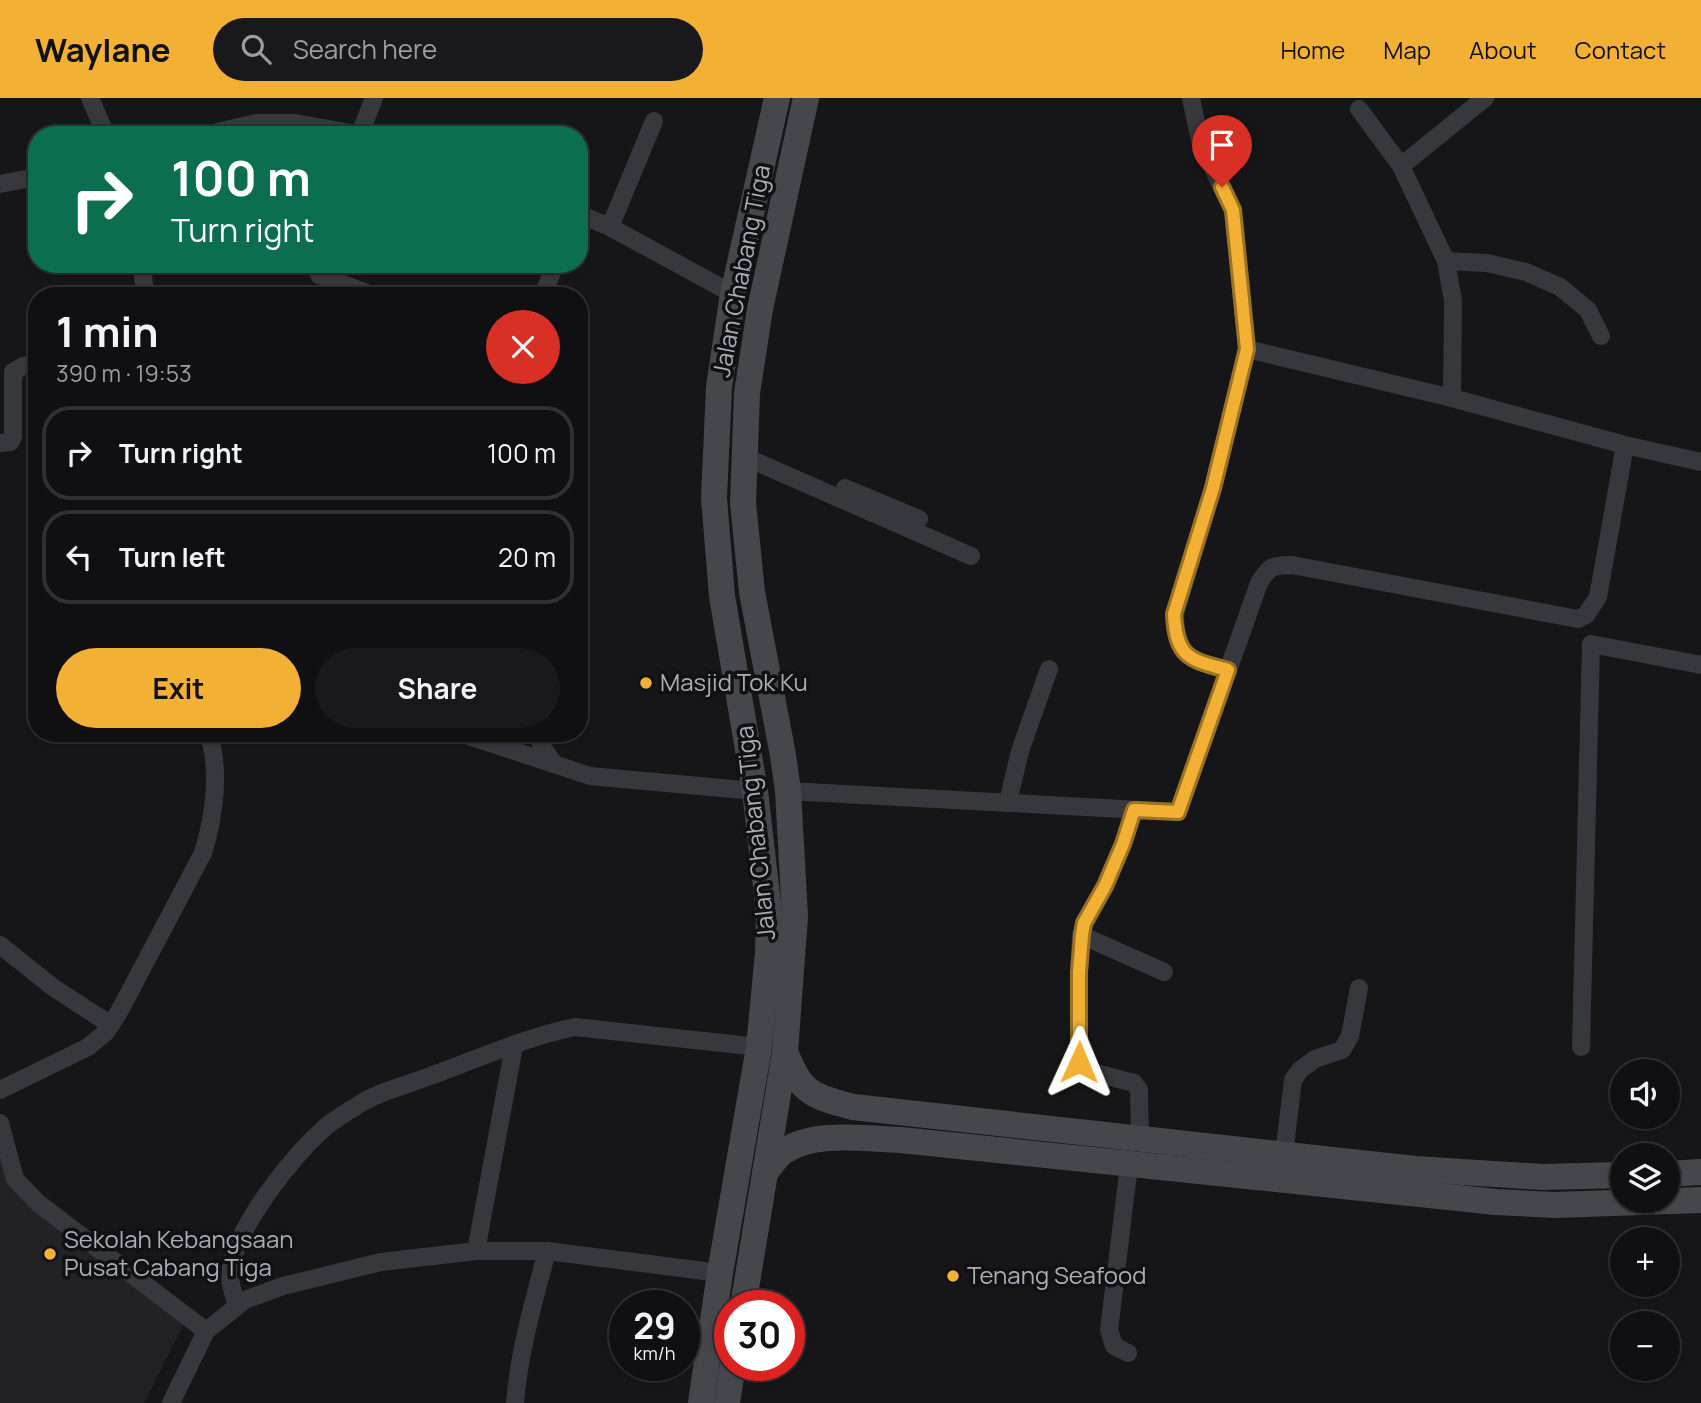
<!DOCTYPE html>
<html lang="en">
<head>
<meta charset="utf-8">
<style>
	:root { --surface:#101012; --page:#19191b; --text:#f1f3f6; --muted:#9c9d9f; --line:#303032; --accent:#f2b134 }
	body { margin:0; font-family:Manrope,sans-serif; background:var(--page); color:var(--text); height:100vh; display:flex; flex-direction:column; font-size:26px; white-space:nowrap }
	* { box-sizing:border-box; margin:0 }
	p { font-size:23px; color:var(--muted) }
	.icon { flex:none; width:38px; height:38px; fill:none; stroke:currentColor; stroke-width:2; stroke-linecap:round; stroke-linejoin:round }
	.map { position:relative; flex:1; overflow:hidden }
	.details { position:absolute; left:28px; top:189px; width:560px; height:455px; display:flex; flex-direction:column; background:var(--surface); border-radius:28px; box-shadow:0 2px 5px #0004,0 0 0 2px var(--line) }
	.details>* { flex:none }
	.hud { position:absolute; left:28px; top:28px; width:560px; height:147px; border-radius:28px; box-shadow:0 2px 5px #0004,0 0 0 2px var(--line); background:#0b6e4f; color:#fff; overflow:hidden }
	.tools { position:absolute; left:1610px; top:961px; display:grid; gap:14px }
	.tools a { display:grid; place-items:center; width:70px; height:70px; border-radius:50%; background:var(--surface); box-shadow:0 2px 5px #0004,0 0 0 2px var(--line); font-size:35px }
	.speed { position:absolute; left:609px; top:1192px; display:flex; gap:14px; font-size:35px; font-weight:700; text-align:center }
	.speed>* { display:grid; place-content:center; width:91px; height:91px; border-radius:50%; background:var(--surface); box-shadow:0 2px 5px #0004,0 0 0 2px var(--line); line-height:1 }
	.speed small { font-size:18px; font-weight:400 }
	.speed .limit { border:10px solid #d22; background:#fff; color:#111 }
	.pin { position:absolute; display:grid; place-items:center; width:60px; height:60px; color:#fff; margin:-72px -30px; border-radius:50% 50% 50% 0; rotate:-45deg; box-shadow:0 0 7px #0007 }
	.pin .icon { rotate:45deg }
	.me { position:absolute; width:77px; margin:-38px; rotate:1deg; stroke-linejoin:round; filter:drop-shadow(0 0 5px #0008) }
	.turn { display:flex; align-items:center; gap:24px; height:147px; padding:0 28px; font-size:32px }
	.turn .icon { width:91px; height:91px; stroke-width:2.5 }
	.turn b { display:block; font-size:49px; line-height:60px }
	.round { display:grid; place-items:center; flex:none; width:74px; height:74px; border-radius:37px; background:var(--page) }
	.summary { display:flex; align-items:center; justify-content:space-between; height:119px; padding:0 28px }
	h1 { font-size:42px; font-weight:700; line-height:52px }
	.action { display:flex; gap:14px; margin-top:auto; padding:14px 28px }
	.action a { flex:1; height:80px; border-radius:42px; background:var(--accent); color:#111; font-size:28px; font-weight:700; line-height:80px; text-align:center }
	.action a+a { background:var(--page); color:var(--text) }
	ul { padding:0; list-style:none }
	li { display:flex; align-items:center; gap:21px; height:94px; margin:0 14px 10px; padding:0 14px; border:4px solid var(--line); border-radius:28px }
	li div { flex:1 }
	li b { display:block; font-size:26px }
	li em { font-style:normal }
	header { display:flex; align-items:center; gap:42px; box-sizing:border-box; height:98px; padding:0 35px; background:var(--accent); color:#111 }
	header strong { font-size:33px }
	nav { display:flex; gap:38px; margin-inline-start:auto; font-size:24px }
	.search { width:490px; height:63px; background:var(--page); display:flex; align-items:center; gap:18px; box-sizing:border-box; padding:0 24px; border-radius:38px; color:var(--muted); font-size:26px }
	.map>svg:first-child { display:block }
</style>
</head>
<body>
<header>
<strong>Waylane</strong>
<div class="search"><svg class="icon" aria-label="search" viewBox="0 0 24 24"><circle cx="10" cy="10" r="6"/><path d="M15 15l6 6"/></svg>Search here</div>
<nav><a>Home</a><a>Map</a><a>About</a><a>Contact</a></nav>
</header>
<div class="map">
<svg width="1701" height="1305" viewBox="0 0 1701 1305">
	<rect width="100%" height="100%" fill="#161618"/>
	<path fill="#222225" d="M 0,1038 L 14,1089 L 186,1222 L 144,1305 L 0,1305 Z"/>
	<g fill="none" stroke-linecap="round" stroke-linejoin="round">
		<g stroke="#37383d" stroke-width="18">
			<path d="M 90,0 L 106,37"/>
			<path d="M 1191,0 L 1200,43 L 1233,112 L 1247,251 L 1213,390 L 1175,516 C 1176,560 1190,562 1228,572"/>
			<path d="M 1359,11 L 1401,68 L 1446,163 L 1453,203 L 1452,300"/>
			<path d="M 360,36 L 374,0"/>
			<path d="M 205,37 L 256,25 L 295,25 L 362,37"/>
			<path d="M 1401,68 L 1485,0"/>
			<path d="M 0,86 L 37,79"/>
			<path d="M 579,116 L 610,129 L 733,196"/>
			<path d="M 610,129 L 654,23"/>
			<path d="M 1446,163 L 1487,165 L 1526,174 L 1560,189 L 1588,212 L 1601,238"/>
			<path d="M 142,166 L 145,198"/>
			<path d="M 319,177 L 374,198"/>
			<path d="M 543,198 L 555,166"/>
			<path d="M 1247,251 L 1452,300 L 1625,347 L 1701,364"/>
			<path d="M 0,345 L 10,344 L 13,339 L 13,274 L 23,268 L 37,265"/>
			<path d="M 745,359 L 971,458"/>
			<path d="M 845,390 L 919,421"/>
			<path d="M 460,635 L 590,678 L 755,693"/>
			<path d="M 537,635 L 542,649 L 554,666"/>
			<path d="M 788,693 L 1178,714 L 1259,485 C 1269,468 1273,467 1292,467 L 1578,521 L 1586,517 L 1598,499 L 1625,347"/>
			<path d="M 1008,704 L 1020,653 L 1049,571"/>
			<path d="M 1134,712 L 1123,746 L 1105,788 L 1085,825 L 1081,837 L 1079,874 L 1079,964 L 1088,973 L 1134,985 L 1139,992 L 1140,1039"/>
			<path d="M 1081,837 L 1164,874"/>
			<path d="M 0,847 L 54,890 L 111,927"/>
			<path d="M 1581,949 L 1591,546 L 1701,567"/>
			<path d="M 0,992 L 88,949 L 106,934 L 119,914 L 203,755 C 214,720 221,670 208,635"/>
			<path d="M 0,1025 L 15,1081 L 38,1105 L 206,1233"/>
			<path d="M 1284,1056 L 1293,982 L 1300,972 L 1315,961 L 1342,952 L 1350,938 L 1359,890"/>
			<path d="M 476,1153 L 514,948"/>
			<path d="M 237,1208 C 234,1198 230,1188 230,1177 C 232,1133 294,1055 328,1027 C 338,1019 352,1011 363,1004 C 381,993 413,985 433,977 C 480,960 526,939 575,929 L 759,949"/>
			<path d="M 1128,1255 L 1114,1248 L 1109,1232 L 1129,1067"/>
			<path d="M 171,1305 L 206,1233 L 245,1202 L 283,1188 L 381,1164 L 476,1153 L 547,1153 L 720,1175"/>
			<path d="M 515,1305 C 519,1253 534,1203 547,1153"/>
		</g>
		<g stroke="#45474d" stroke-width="26">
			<path d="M 785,954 C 790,965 795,980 805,989 C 817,1001 837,1004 853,1009 L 1415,1071 L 1542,1079 L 1622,1077"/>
			<path d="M 765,1075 C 770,1069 776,1059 783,1054 C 813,1032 865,1041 901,1042 L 1496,1104 L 1554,1107 L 1701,1102"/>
			<path d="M 1668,1076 L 1701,1074"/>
			<path d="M 743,1208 L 785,954 L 795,818 L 788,693 L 783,657 L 752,494 L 743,405 L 747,295 L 760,211 L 806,0"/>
			<path d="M 701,1305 L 720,1175 L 759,949 L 768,855 L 769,814 L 755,693 L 722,498 L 714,400 L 719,289 L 733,196 L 777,0"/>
			<path d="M 727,1305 L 733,1267"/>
		</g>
	</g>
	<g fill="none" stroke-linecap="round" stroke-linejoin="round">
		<g stroke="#9d7322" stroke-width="18">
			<path id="route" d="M 1079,964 L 1079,874 L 1082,837 L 1084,825 L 1105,788 L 1123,746 L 1134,712 L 1178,714 L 1228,572 C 1190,562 1176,560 1174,516 L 1213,390 L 1247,251 L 1233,112 L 1222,89"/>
		</g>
		<use href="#route" stroke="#f2b134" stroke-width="12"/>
	</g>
	<g fill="#f2b134" stroke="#111113" stroke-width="2.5">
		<circle cx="646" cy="585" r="7"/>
		<circle cx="50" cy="1156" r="7"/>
		<circle cx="953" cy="1178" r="7"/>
	</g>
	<g text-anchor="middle" stroke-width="7" stroke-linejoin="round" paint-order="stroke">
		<g font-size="24" fill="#a8adb8" stroke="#111113">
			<text transform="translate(742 173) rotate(-79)" y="8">Jalan Chabang Tiga</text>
			<text transform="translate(756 735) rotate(-96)" y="8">Jalan Chabang Tiga</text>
		</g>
		<g font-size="24" fill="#a8adb8" stroke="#111113" text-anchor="start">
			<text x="660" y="593">Masjid Tok Ku</text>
			<text x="64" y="1150">Sekolah Kebangsaan<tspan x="64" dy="28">Pusat Cabang Tiga</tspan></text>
			<text x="967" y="1186">Tenang Seafood</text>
		</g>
	</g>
</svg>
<div class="tools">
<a><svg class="icon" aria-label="sound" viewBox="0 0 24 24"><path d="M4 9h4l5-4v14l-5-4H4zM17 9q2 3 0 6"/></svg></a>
<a><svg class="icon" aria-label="layers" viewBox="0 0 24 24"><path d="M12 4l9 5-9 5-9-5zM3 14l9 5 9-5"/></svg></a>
<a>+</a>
<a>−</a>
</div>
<div class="speed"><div>29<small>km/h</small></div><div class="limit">30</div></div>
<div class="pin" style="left:1222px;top:89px;background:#d93025"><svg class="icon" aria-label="arrive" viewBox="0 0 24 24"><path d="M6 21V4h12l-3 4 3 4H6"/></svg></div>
<svg class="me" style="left:1079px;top:964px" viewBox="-20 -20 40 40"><path d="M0-17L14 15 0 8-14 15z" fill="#f2b134" stroke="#fff" stroke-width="4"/></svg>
<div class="hud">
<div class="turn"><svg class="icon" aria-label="right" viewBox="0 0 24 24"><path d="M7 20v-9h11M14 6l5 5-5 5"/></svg><div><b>100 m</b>Turn right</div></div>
</div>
<section class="details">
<div class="summary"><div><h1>1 min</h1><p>390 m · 19:53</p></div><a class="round" style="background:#d93025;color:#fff"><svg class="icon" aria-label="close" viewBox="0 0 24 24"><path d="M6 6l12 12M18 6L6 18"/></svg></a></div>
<ul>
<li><svg class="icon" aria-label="right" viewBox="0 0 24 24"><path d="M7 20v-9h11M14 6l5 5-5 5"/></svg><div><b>Turn right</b></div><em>100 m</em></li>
<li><svg class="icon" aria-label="left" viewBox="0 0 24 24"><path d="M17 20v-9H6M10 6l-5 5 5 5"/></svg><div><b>Turn left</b></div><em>20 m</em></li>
</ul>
<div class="action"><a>Exit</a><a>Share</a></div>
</section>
</div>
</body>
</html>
